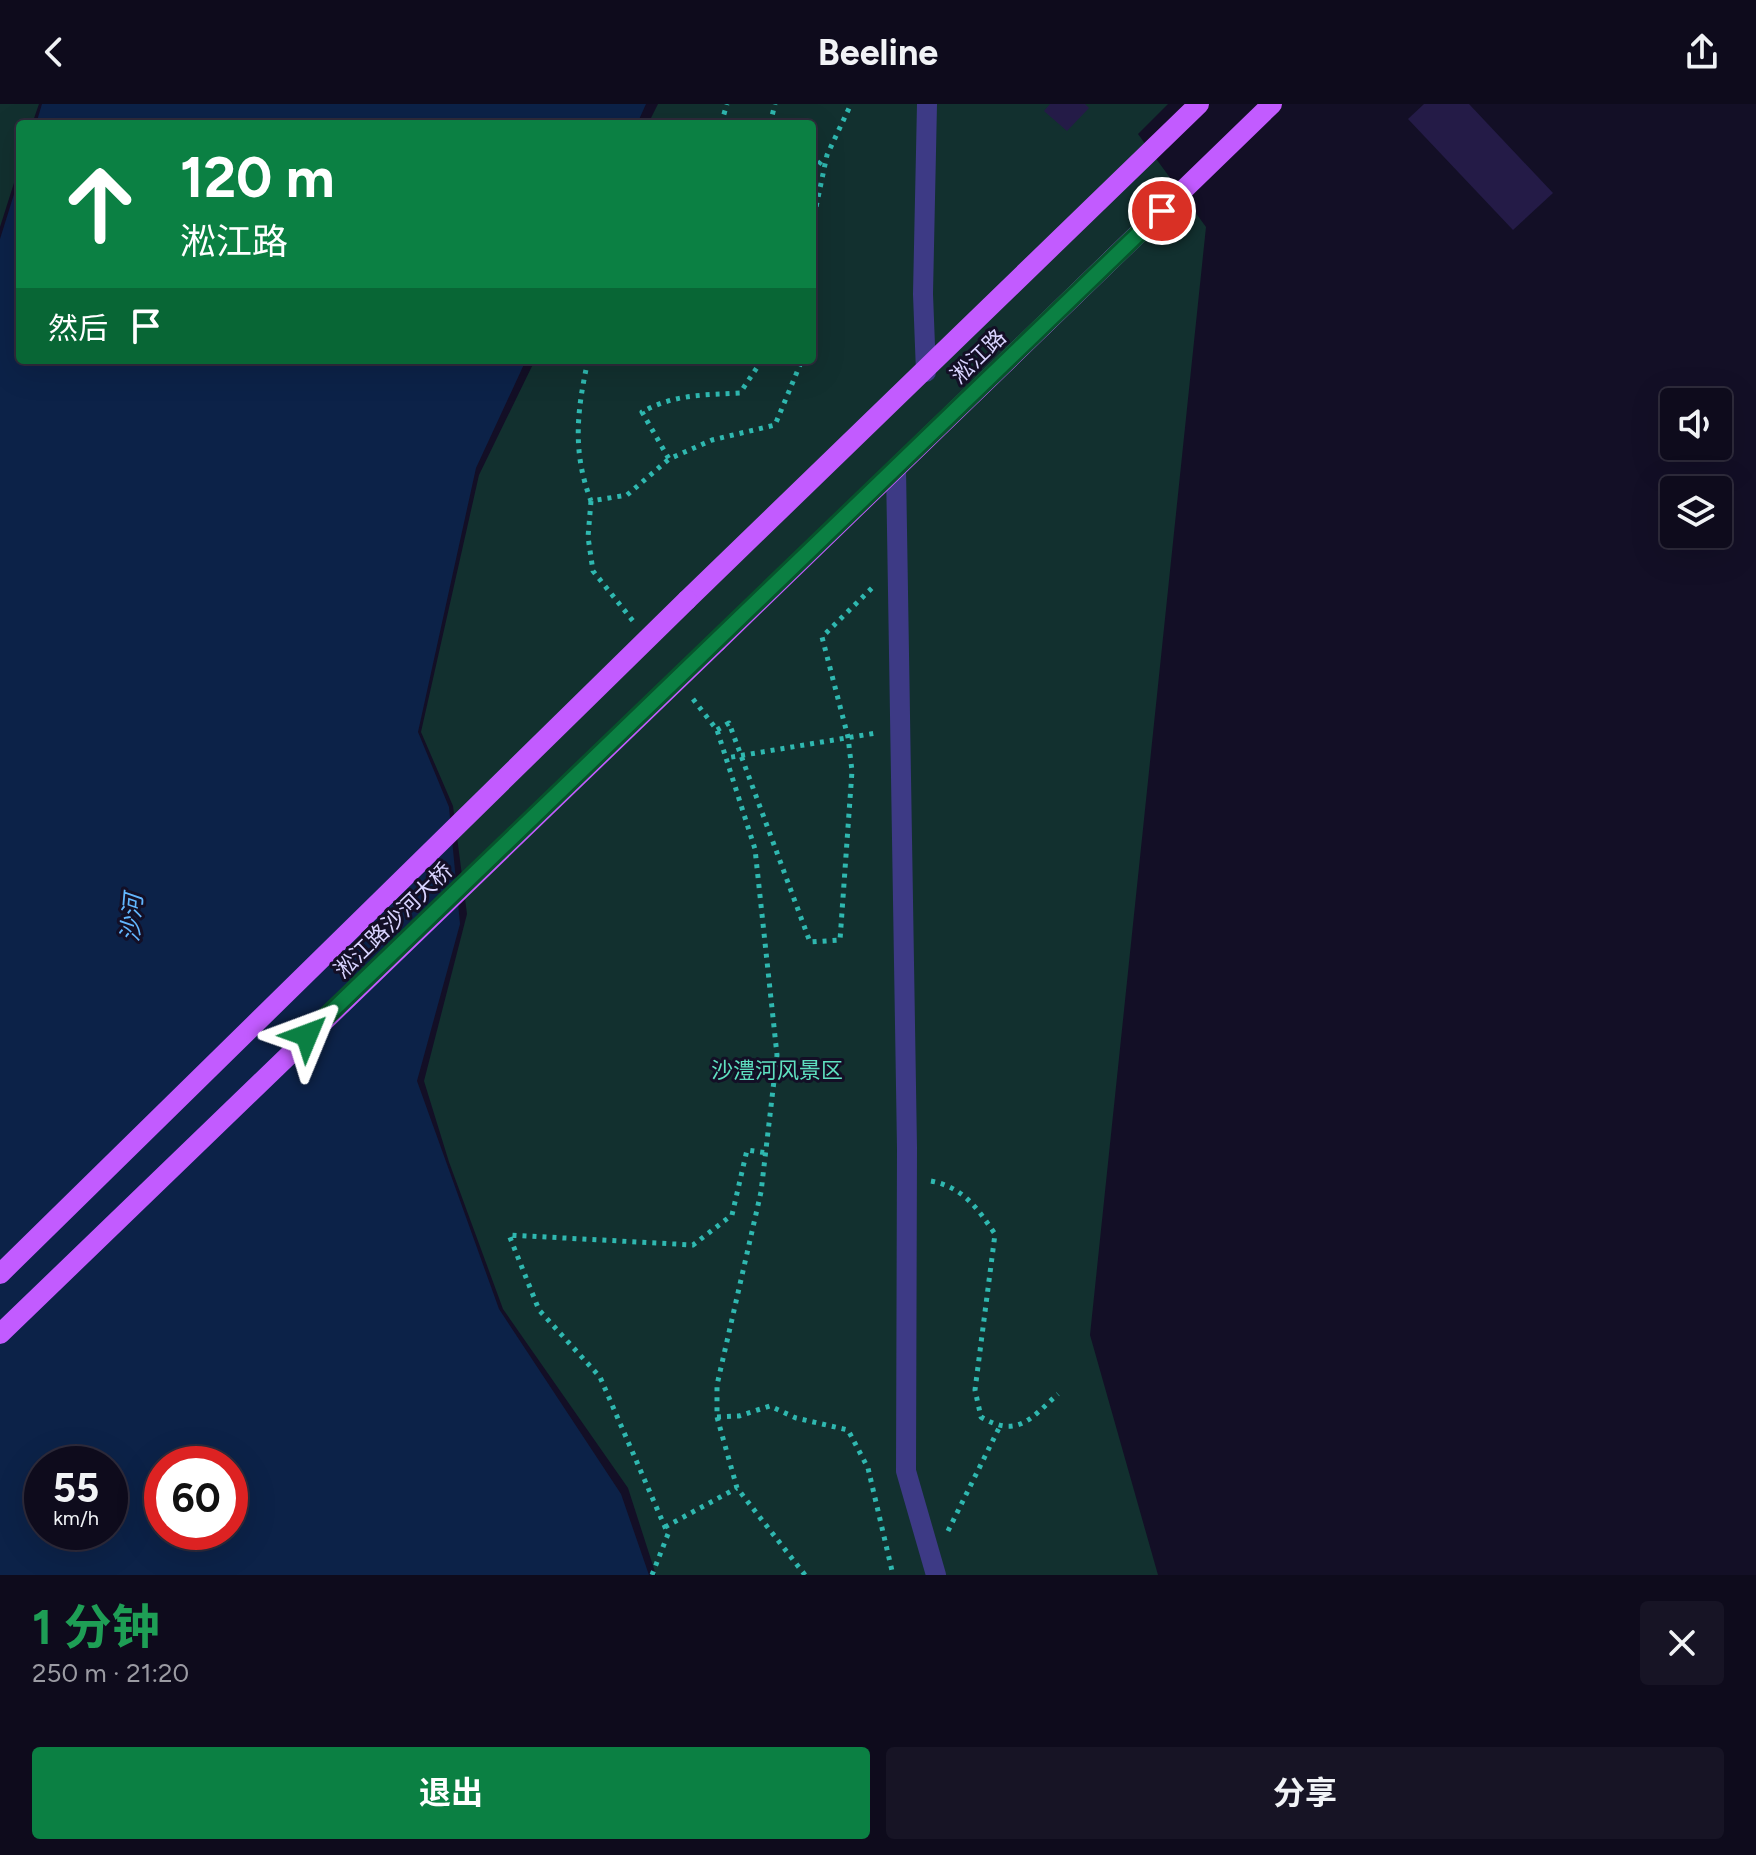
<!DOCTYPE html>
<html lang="zh">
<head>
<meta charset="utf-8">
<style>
	:root { --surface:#0e0b1c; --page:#171425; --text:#f1f3f6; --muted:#9b9ba3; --line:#2e2b3b; --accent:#0b8043 }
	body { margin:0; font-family:Figtree,"Noto Sans SC",sans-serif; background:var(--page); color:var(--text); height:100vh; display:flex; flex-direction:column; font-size:30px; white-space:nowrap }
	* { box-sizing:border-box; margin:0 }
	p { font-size:26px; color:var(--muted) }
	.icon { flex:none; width:44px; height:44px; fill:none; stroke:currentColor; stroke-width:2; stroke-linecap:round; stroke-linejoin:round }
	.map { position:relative; height:1471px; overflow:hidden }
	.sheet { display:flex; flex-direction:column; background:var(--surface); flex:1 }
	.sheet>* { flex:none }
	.hud { position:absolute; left:16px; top:16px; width:800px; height:244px; border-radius:8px; box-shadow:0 8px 32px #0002,0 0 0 2px var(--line); background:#0b8043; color:#fff; overflow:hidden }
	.tools { position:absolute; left:1660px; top:284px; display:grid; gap:16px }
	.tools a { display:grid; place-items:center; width:72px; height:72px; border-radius:8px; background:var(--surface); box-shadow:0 8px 32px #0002,0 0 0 2px var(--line); font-size:40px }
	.speed { position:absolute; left:24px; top:1342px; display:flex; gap:16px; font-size:40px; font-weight:700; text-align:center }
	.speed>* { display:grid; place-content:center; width:104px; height:104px; border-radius:50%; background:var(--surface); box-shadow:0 8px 32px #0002,0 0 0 2px var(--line); line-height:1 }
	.speed small { font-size:20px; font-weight:400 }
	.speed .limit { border:12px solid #d22; background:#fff; color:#111 }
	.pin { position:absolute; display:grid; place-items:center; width:68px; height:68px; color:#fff; margin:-34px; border:4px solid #fff; border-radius:50%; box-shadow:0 2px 8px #0007 }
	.me { position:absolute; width:88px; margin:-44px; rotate:46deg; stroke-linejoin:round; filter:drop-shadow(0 0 6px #0008) }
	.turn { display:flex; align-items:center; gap:28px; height:168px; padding:0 32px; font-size:36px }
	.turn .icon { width:104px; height:104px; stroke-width:2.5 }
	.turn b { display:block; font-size:56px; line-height:68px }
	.then { display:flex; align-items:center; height:76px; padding:0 32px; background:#0003; gap:16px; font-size:30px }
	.round { display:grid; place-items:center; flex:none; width:84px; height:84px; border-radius:8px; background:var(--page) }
	.head { display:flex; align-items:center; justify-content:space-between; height:136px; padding:0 32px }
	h1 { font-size:48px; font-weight:700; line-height:60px; color:#1e9e55 }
	.primary-button { display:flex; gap:16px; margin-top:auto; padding:16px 32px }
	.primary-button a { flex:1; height:92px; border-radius:8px; background:var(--accent); color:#fff; font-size:32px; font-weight:700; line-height:92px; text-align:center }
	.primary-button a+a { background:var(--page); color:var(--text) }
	header { display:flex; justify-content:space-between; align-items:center; height:104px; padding:0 32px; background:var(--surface); font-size:36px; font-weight:700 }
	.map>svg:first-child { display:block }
</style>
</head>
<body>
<header><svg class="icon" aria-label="back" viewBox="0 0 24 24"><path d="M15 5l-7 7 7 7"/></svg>Beeline<svg class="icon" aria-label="share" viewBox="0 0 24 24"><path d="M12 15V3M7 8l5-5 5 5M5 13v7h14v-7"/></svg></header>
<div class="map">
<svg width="1756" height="1471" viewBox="0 0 1756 1471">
	<rect width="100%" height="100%" fill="#130f26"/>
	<g fill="#12302f">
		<path d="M 0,0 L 39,0 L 32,20 L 20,20 L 20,60 L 0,123 Z"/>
		<path d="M 658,0 L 1168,0 L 1138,30 L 1206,123 L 1090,1231 L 1158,1471 L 656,1471 L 628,1384 L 503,1205 L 449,1058 L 424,977 L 467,810 L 453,702 L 421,628 L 479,371 L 535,256 L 812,256 L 812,20 L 648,20 Z"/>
	</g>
	<g fill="#0c2248" fill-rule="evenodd">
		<path d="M 42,0 L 646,0 L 637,20 L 36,20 Z"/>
		<path d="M 20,71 L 20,256 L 526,256 L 476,364 L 418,628 L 449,703 L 460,820 L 417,977 L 499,1205 L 621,1390 L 649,1471 L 0,1471 L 0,135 ZM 42,1360 L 110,1360 L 110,1428 L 42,1428 ZM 162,1360 L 230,1360 L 230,1428 L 162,1428 Z"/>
	</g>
	<g fill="#241b47">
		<path d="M 1050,0 L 1085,0 L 1089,4 L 1067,27 L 1044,7 Z"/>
		<path d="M 1424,0 L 1469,0 L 1553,89 L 1513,126 L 1408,15 Z"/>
	</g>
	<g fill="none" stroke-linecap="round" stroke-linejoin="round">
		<g stroke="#2fb8b0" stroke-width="5" stroke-dasharray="4 6" stroke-linecap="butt">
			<path d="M 721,20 L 727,0"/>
			<path d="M 770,20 L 775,0"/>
			<path d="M 812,68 L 824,54"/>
			<path d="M 812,122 L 827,51 L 851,0"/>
			<path d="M 588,256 C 577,307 572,347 591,397 L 627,391 L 669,355"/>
			<path d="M 762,256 L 740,289 C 705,291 674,290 642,308 L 669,355 L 712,336 L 775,321 L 802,256"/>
			<path d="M 591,397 L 588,433 L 593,467 L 633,517"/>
			<path d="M 693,595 L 717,626 L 726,654"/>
			<path d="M 717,626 L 729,619 L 810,838 L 840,836 L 852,667 L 848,633 L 822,533 L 874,482"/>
			<path d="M 931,1077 C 963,1083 978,1105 995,1130 L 975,1286 L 981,1313 C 1018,1335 1031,1314 1058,1290"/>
			<path d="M 717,1313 L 739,1312 L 770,1302 L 796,1314 L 848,1326 L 868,1364 L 893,1471"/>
			<path d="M 665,1423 L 737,1384"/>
			<path d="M 948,1427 L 999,1324"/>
			<path d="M 652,1471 L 668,1430 L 600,1273 L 539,1206 L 509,1131 L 693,1141 L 732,1111 L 747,1046 L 767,1049"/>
			<path d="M 805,1471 L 737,1384 L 717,1313 L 717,1281 L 761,1088 L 777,951 L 755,745 L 726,654 L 876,629"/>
		</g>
		<g stroke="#3d3a85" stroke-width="20">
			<path d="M 926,268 L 923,190 L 927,0"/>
			<path d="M 896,364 L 907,1044 L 906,1367 L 936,1471"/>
		</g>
		<g stroke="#c25bff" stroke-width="20">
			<path d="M 687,496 L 1199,0"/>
			<path d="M 717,538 L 1272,0"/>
		</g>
		<g stroke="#c25bff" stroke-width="20">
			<path d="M 0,1170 L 687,496"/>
			<path d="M 0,1230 L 717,538"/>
		</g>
	</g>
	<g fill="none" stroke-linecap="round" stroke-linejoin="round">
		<g stroke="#07532c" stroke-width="20">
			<path id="route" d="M 307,931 L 1162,107"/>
		</g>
		<use href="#route" stroke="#0b8043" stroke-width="14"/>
	</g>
	<g text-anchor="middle" stroke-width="6" stroke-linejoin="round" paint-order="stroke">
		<g font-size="22" fill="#d9d4ff" stroke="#130f26">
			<text transform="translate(978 252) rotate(-44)" y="8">淞江路</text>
			<text transform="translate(393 816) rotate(-44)" y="8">淞江路沙河大桥</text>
		</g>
		<g font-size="22" fill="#5fe0c0" stroke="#130f26">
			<text x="777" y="974">沙澧河风景区</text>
		</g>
		<g font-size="24" font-style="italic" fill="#62b6ff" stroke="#130f26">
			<text transform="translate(132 814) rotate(-85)" y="8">沙河</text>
		</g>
	</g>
</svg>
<div class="tools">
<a><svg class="icon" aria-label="sound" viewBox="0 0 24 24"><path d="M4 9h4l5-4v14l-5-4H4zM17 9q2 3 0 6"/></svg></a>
<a><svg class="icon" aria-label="layers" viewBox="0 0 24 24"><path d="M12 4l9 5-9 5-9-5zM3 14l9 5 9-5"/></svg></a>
</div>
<div class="speed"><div>55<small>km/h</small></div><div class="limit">60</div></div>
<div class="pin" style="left:1162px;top:107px;background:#d93025"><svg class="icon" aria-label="arrive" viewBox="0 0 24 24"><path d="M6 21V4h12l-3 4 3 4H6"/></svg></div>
<svg class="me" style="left:307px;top:931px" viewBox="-20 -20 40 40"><path d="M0-17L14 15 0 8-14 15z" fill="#0b8043" stroke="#fff" stroke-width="4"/></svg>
<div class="hud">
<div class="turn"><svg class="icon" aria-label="ahead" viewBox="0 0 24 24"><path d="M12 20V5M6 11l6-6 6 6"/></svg><div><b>120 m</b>淞江路</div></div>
<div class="then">然后<svg class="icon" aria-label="arrive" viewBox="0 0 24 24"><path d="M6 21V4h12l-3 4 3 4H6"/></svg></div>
</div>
</div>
<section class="sheet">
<div class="head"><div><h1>1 分钟</h1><p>250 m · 21:20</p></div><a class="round"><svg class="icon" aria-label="close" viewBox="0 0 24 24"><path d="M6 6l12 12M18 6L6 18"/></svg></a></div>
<div class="primary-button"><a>退出</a><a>分享</a></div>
</section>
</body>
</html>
